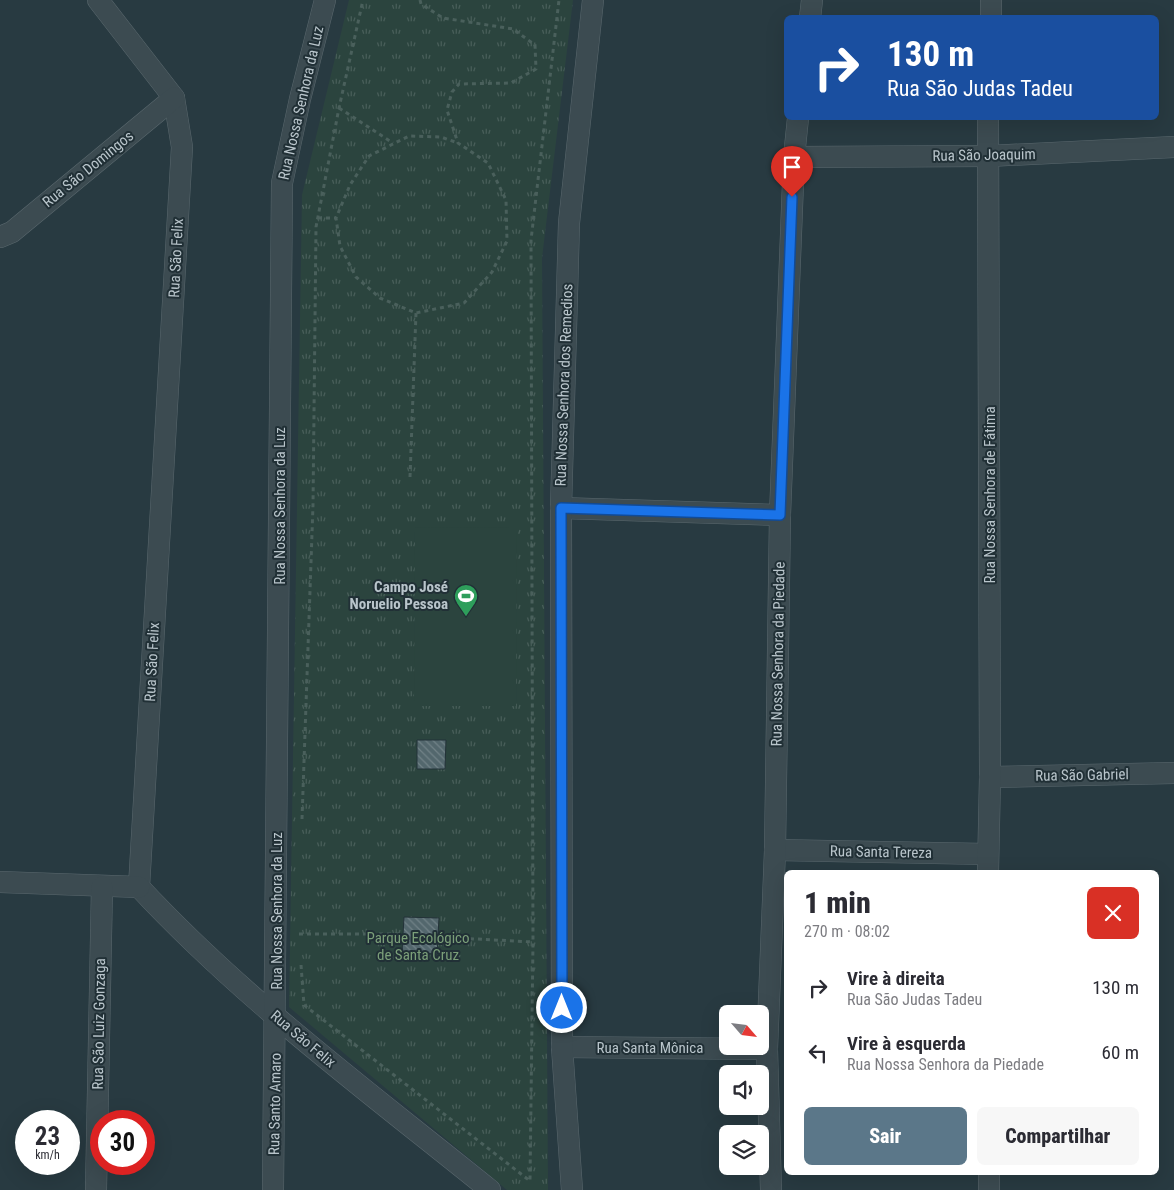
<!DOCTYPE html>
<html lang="pt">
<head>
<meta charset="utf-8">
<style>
	:root { --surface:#fff; --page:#f7f7f7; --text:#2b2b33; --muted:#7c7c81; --accent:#5b7789 }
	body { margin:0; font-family:"Roboto Condensed",sans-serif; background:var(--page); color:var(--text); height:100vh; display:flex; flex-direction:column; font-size:19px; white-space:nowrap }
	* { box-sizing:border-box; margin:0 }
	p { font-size:16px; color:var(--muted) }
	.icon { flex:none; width:28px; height:28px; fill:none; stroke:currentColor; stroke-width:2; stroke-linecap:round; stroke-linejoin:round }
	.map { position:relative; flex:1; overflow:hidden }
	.panel { position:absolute; left:784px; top:870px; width:375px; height:305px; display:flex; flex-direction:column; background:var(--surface); border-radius:8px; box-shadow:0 5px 20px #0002 }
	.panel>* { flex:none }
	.guide { position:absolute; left:784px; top:15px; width:375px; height:105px; border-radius:8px; box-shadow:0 5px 20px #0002; background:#1a4fa0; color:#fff; overflow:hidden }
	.needle { width:32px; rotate:118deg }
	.tools { position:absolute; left:719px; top:1005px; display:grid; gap:10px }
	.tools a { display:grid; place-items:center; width:50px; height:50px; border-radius:8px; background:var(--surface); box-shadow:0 5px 20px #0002; font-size:25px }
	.speed { position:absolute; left:15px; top:1110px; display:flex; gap:10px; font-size:25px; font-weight:700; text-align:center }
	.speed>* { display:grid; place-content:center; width:65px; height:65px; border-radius:50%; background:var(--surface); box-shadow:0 5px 20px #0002; line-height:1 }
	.speed small { font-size:12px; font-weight:400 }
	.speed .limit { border:8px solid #d22; background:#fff; color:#111 }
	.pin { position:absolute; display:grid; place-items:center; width:42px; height:42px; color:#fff; margin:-51px -21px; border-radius:50% 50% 50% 0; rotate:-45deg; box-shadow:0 0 5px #0007 }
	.pin .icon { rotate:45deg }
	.me { position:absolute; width:55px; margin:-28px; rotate:0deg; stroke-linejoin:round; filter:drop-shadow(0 0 4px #0008) }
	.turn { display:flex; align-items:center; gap:18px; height:105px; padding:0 20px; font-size:22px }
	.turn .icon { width:65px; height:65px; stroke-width:2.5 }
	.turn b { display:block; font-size:35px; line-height:42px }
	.round { display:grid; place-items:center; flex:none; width:52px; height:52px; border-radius:8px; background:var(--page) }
	.headline { display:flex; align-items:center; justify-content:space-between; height:85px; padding:0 20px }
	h1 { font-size:30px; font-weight:800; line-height:38px }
	.action { display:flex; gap:10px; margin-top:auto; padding:10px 20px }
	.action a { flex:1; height:58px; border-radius:8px; background:var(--accent); color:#fff; font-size:20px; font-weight:800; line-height:58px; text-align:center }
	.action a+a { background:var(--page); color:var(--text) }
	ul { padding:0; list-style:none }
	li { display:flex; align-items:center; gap:15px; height:65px; padding:0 20px }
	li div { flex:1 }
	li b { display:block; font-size:19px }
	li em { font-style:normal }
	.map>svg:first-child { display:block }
</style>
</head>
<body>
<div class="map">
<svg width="1174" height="1190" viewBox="0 0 1174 1190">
	<defs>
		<pattern id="grass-tufts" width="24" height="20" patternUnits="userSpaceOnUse" patternTransform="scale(1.25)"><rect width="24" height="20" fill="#2b443e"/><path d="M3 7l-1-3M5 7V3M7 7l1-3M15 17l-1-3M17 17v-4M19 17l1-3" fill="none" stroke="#485e59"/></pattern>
		<pattern id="building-back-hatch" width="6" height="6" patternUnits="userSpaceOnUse" patternTransform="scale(1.25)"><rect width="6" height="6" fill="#53676d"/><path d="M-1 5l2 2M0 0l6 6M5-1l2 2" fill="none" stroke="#718287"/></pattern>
	</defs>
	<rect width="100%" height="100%" fill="#283a41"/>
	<path fill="url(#grass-tufts)" d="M 349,0 L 573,0 L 542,258 L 548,1190 L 507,1190 L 289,1007 L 302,195 Z"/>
	<path fill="#2b443e" d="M 415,527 L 517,528 L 516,706 L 414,706 Z"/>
	<g fill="url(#building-back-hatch)" stroke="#233238">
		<path d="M 417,740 L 446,740 L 445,769 L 417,769 Z"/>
		<path d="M 404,917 L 439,918 L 437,954 L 402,952 Z"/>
	</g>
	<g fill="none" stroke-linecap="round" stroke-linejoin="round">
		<g stroke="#5a686e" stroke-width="22">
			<g id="street">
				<path d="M 98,0 L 174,98 L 182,147 L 139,887 C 244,1000 370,1093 490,1190"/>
				<path d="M 810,18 L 812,0"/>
				<path d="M 991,18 L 991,0"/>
				<path d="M 794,157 L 989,156 L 1174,147"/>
				<path d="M 0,237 L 12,232 L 174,98"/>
				<path d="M 561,508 L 780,515"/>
				<path d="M 990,777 L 1174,773"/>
				<path d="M 775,850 L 987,854"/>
				<path d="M 988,872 L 990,777 L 988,118"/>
				<path d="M 0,882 L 139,887"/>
				<path d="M 562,1047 L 767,1049"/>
				<path d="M 989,1172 L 989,1190"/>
				<path d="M 96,1190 L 102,887"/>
				<path d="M 273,1190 L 282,183 L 300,99 L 325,0"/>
				<path d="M 572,1190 L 562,1047 L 561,508 L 569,223 L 593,0"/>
				<path d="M 771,1190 L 767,1049 L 775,850 L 780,515 L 794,157 L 798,118"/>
			</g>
		</g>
		<g stroke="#4a605c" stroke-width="3" stroke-dasharray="4 4" stroke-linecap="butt">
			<path d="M 420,0 L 421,4 L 443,18 L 513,29 L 535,45 L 536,69 L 511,83 L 459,84 L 452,92 L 447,110 L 458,143 L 488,163 L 506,200 L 507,241 L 492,272 L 464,303 L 416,313 L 380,298 L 356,277 L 340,246 L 336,218 L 350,185 L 369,156 L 409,136 L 441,137 L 458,143"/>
			<path d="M 339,108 L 393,143"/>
			<path d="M 318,218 L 336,218"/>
			<path d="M 410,477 L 416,313"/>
			<path d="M 302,819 L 313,505 L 316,227 L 339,108 L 363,0"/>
			<path d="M 299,934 L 403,934"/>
			<path d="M 438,937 L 533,942"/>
			<path d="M 301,965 L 304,1005 L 530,1181 L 533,942 L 531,240 L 559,0"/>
		</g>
		<use href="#street" stroke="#3c4b51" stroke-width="21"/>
	</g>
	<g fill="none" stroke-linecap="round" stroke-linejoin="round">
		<g stroke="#114b97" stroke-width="12">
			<path id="route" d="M 562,1008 L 561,508 L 780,515 L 792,197"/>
		</g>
		<use href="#route" stroke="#1a73e8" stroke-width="9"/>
	</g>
	<defs>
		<g id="stadium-pin" transform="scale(1.25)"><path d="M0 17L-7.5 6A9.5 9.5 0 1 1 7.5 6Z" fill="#2e9e5b" stroke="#213036"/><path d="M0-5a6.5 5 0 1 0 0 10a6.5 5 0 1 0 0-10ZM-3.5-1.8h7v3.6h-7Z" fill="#fff"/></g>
	</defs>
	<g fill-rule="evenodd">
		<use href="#stadium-pin" x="466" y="596"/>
	</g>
	<g text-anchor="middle" stroke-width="4" stroke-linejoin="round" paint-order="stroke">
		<g font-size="15" fill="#b9c5cb" stroke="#213036">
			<text transform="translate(301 103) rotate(-77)" y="5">Rua Nossa Senhora da Luz</text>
			<text transform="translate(984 155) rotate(-1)" y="5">Rua São Joaquim</text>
			<text transform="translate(88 169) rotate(-39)" y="5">Rua São Domingos</text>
			<text transform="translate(176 258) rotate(-87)" y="5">Rua São Felix</text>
			<text transform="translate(564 385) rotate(-88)" y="5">Rua Nossa Senhora dos Remedios</text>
			<text transform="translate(990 495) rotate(-90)" y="5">Rua Nossa Senhora de Fátima</text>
			<text transform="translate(280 506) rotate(-90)" y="5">Rua Nossa Senhora da Luz</text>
			<text transform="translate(778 654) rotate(-89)" y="5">Rua Nossa Senhora da Piedade</text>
			<text transform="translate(152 662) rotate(-87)" y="5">Rua São Felix</text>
			<text transform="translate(1082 775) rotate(-1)" y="5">Rua São Gabriel</text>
			<text transform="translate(881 852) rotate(1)" y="5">Rua Santa Tereza</text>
			<text transform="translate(277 911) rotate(-90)" y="5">Rua Nossa Senhora da Luz</text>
			<text transform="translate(99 1024) rotate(-89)" y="5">Rua São Luiz Gonzaga</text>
			<text transform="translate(303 1039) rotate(40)" y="5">Rua São Felix</text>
			<text x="650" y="1053">Rua Santa Mônica</text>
			<text transform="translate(275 1104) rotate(-89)" y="5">Rua Santo Amaro</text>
		</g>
		<g font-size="15" font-weight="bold" fill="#b9c5cb" stroke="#213036" text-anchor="end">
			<text x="448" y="592">Campo José<tspan x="448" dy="17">Noruelio Pessoa</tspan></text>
		</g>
		<g font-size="15" fill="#7b9f79" stroke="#213036">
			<text x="418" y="943">Parque Ecológico<tspan x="418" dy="17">de Santa Cruz</tspan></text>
		</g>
	</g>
</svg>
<div class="tools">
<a><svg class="needle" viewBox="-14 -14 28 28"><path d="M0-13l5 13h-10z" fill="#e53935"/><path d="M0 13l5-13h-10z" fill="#7c7c81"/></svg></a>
<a><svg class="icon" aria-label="sound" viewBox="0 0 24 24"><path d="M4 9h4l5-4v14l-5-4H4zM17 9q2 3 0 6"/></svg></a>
<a><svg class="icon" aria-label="layers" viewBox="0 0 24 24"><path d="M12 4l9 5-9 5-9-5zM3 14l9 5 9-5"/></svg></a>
</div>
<div class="speed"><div>23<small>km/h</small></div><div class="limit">30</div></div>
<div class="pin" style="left:792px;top:197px;background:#d93025"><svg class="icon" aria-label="arrive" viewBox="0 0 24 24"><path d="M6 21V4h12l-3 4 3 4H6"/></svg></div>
<svg class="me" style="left:562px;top:1008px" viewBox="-20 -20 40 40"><circle r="17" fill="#1a73e8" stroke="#fff" stroke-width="3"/><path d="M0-11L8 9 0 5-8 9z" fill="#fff"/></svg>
<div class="guide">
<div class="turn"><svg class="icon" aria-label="right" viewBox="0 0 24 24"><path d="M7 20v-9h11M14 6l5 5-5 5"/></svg><div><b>130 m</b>Rua São Judas Tadeu</div></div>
</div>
<section class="panel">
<div class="headline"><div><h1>1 min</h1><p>270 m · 08:02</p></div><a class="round" style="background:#d93025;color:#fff"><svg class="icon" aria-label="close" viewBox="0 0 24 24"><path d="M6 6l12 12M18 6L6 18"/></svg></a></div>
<ul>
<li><svg class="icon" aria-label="right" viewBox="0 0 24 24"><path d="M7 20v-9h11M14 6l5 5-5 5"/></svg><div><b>Vire à direita</b><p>Rua São Judas Tadeu</p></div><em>130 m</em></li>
<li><svg class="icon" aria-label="left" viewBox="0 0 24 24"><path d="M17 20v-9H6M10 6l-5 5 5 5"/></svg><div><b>Vire à esquerda</b><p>Rua Nossa Senhora da Piedade</p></div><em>60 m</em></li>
</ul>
<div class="action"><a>Sair</a><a>Compartilhar</a></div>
</section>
</div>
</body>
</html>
